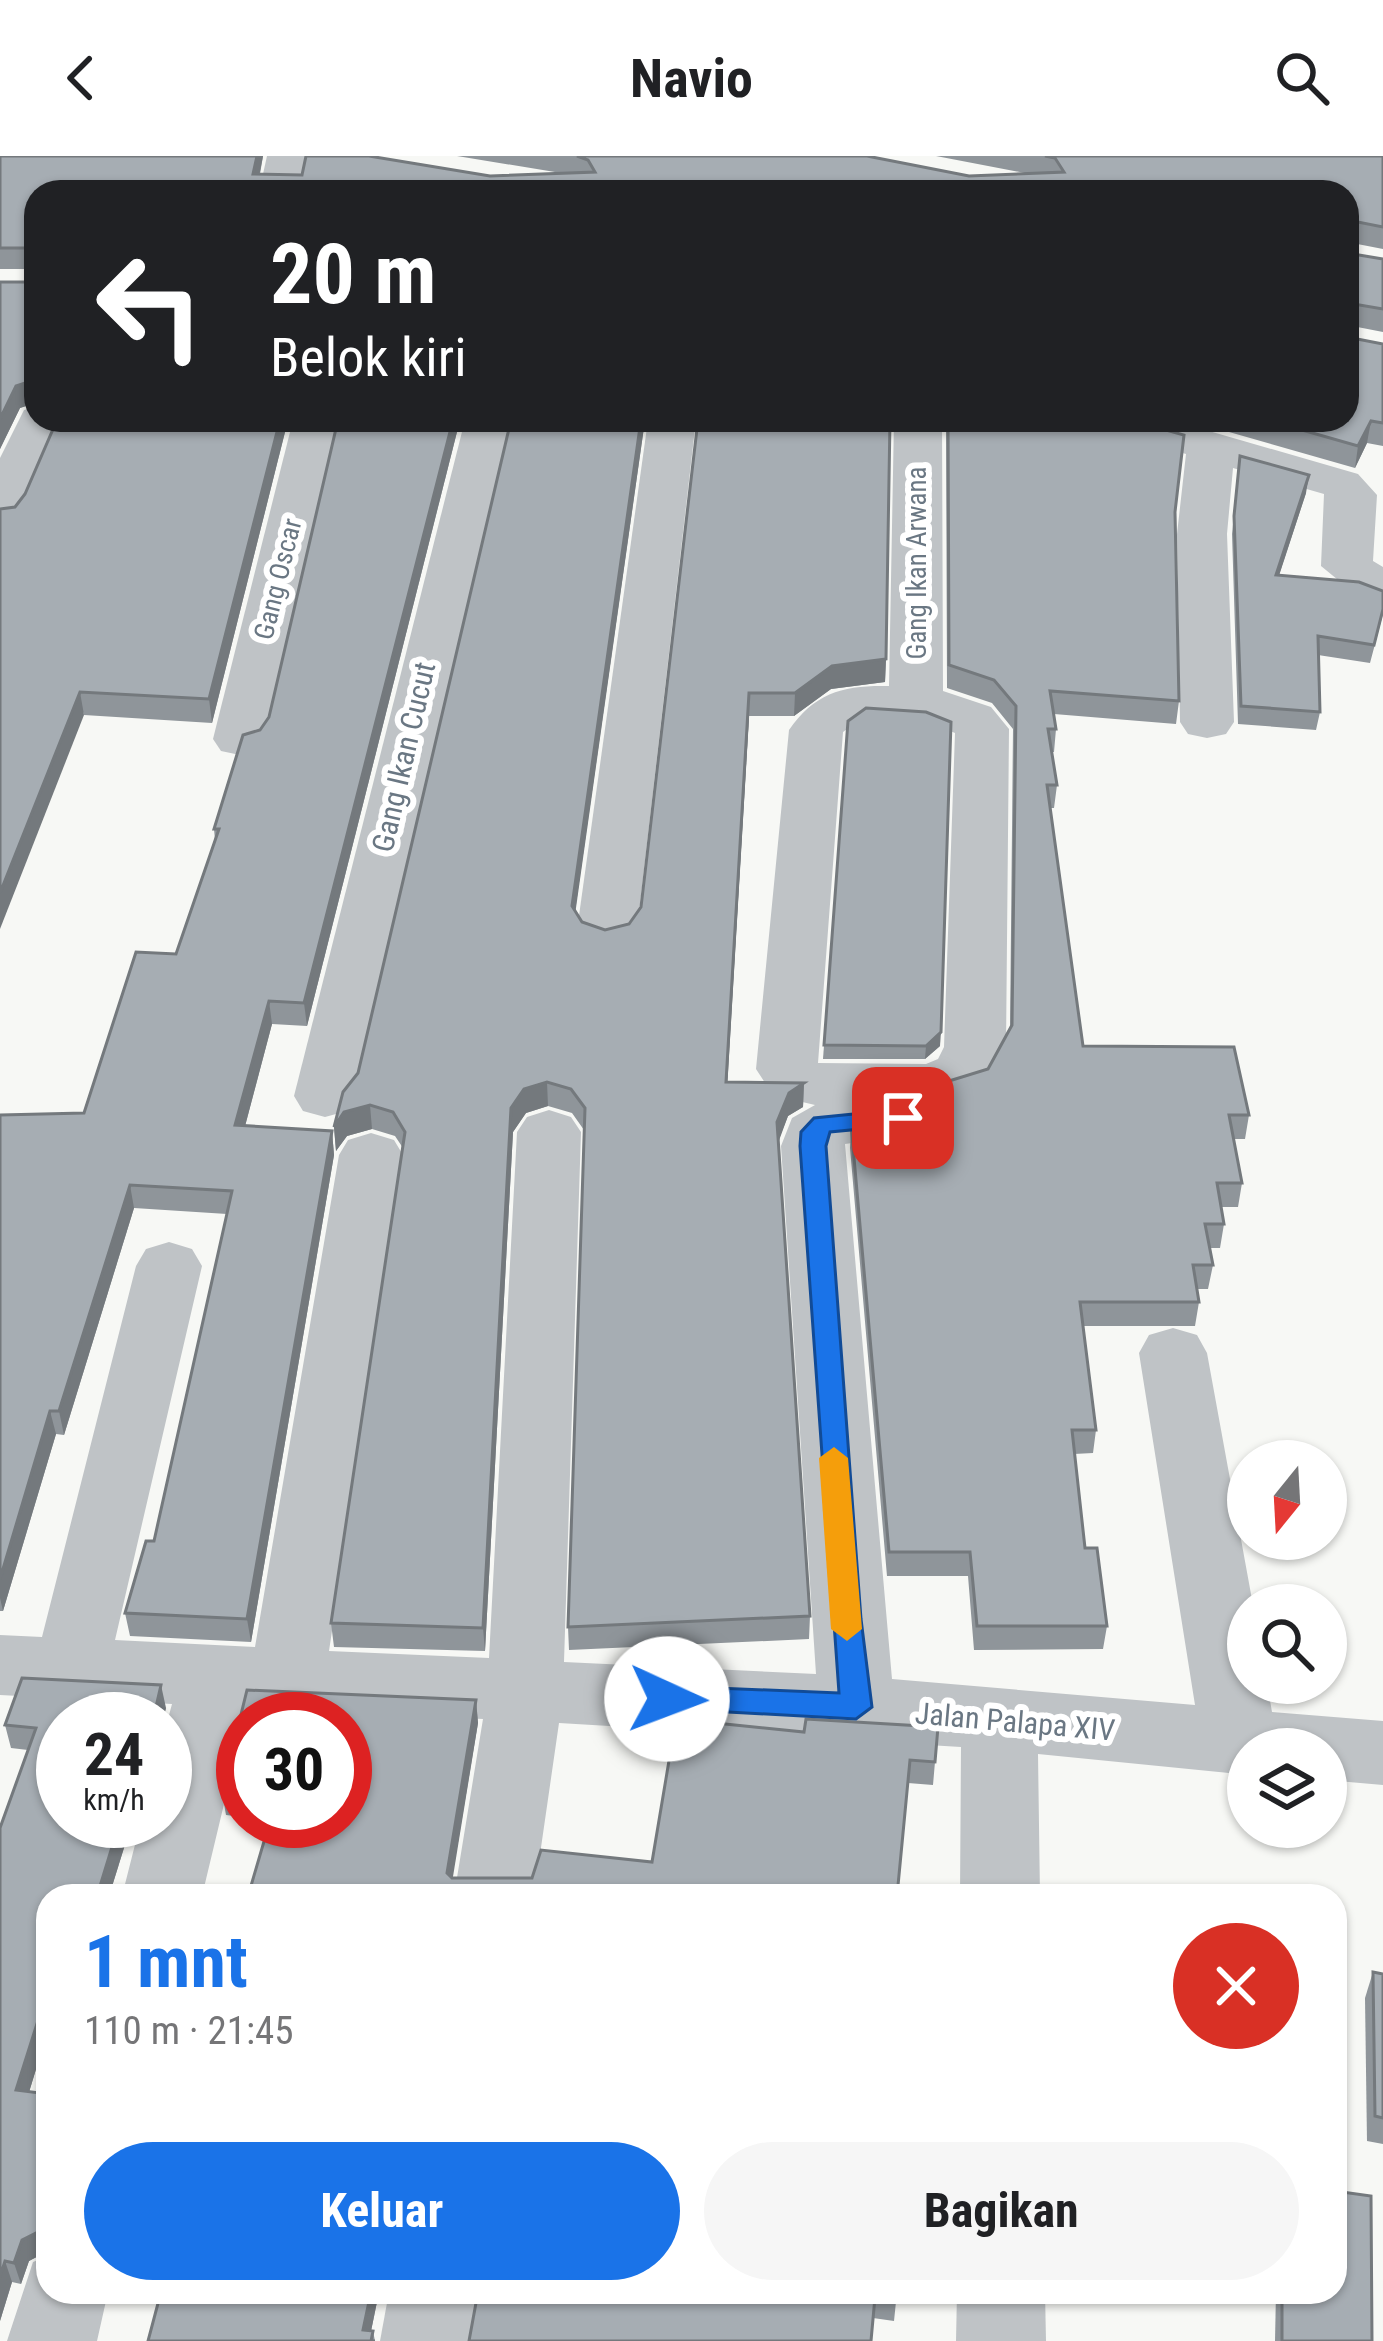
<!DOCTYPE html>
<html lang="id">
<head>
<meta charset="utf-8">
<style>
	:root { --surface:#fff; --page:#f6f6f6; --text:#202124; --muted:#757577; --accent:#1a73e8 }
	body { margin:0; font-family:"Roboto Condensed",sans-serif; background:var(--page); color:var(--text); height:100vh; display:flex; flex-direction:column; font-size:45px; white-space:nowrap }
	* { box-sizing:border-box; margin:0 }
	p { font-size:39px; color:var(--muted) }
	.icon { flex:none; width:66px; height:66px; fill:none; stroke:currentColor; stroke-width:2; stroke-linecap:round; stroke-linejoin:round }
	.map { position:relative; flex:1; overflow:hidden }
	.details { position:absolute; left:36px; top:1728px; width:1311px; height:420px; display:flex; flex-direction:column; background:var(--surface); border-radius:36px; box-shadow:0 3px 9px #0004 }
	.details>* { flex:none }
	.top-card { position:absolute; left:24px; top:24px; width:1335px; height:252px; border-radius:36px; box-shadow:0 3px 9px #0004; background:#202124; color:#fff; overflow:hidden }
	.needle { width:78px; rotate:198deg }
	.fabs { position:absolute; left:1227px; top:1284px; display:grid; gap:24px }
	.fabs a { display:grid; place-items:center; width:120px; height:120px; border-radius:50%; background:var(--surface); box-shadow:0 3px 9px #0004; font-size:60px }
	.speed { position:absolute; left:36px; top:1536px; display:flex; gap:24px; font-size:60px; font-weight:700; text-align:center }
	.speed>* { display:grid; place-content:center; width:156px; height:156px; border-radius:50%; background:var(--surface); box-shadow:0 3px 9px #0004; line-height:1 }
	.speed small { font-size:30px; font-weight:400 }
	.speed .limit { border:18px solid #d22; background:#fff; color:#111 }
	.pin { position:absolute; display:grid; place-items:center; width:102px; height:102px; color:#fff; margin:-51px; border-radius:24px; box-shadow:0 6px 18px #0006 }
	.me { position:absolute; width:132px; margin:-66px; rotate:92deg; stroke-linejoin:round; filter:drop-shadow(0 0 9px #0008) }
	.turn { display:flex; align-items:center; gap:42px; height:252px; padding:0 48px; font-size:54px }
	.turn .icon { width:156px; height:156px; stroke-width:2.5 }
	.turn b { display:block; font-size:84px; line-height:102px }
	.round { display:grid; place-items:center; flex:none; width:126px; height:126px; border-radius:63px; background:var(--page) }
	.head { display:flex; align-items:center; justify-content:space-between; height:204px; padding:0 48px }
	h1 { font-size:72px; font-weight:700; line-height:90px; color:var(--accent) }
	.action { display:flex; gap:24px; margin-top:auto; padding:24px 48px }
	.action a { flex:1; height:138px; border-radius:72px; background:var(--accent); color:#fff; font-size:48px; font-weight:700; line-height:138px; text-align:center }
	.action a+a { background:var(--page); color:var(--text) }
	header { display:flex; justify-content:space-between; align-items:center; height:156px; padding:0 48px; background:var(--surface); font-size:54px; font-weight:700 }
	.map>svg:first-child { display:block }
</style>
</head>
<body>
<header><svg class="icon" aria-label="back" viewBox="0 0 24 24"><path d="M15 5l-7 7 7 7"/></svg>Navio<svg class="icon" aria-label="search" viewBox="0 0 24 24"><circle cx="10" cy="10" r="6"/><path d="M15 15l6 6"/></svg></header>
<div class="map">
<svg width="1383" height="2185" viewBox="0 0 1383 2185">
	<rect width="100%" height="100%" fill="#f7f8f5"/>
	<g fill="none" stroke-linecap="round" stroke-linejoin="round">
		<g fill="#bfc3c6" fill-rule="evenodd">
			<path d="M 267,0 L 309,0 L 301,36 L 259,36 Z"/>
			<path d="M 36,251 L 36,264 L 65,264 L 25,358 L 18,369 L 0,373 L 0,302 L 24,254 Z"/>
			<path d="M 293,264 L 341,264 L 267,583 L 259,595 L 240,599 L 221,595 L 213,583 Z"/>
			<path d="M 465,264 L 513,264 L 356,940 L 347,955 L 325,961 L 303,955 L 294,940 Z"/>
			<path d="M 648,264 L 696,264 L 637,774 L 628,787 L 607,793 L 586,787 L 577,774 Z"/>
			<path d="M 894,264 L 942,264 L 943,535 L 991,551 L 1009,573 L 1006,891 L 984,932 L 927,950 L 935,962 L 925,977 L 845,988 L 892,1523 L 1195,1549 L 1139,1197 L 1149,1179 L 1173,1172 L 1197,1179 L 1207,1197 L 1253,1449 L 1248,1449 L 1248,1527 L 1267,1527 L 1272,1556 L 1383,1565 L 1383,1629 L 1326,1624 L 1326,1593 L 1248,1593 L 1248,1617 L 1239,1618 L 1038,1598 L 1040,1740 L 960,1740 L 961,1591 L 559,1567 L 534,1740 L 454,1740 L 483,1563 L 247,1552 L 202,1740 L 122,1740 L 141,1665 L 165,1665 L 165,1574 L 172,1548 L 0,1539 L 0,1479 L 42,1481 L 136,1110 L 146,1093 L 169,1086 L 192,1093 L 202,1110 L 115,1484 L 255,1491 L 339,999 L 348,984 L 371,977 L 394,984 L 403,999 L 329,1495 L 489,1502 L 517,976 L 527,961 L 549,954 L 571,961 L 581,976 L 564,1506 L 816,1518 L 781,990 L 792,962 L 815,949 L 773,939 L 756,913 L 789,574 C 815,536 845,529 889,530 ZM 864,561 L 926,565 L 955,577 L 944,891 L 938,903 L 926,908 L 818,907 L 843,576 Z"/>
			<path d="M 1095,264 L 1171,264 L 1358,318 L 1377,339 L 1373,405 L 1383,411 L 1383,451 L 1365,446 L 1321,410 L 1324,338 L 1233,312 L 1227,378 L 1234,566 L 1226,578 L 1207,582 L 1188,578 L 1180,566 L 1177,378 L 1186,298 L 1102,274 Z"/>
			<path d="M 48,2100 L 48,2136 L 108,2136 L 97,2185 L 7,2185 L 33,2106 Z"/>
			<path d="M 389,2136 L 477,2136 L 470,2185 L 380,2185 Z"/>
			<path d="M 957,2136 L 1045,2136 L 1046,2185 L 956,2185 Z"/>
		</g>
	</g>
	<g fill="#8f959a">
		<path d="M 0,0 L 263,0 L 260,18 L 490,20 L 561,17 L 457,0 L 867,0 L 969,20 L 1025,17 L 936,0 L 1383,0 L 1383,93 L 1347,86 L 36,36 L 36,249 L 35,247 L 20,252 L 0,293 L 0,126 L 36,126 L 36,113 L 0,113 Z"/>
		<path d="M 1347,97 L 1383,103 L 1383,176 L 1347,169 L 1347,181 L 1383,188 L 1383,290 L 1367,287 L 1355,312 L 1187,264 L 1347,264 Z"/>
		<path d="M 57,264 L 288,264 L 212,567 L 84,559 L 15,351 L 25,338 Z"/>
		<path d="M 338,264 L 460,264 L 307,870 L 272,868 L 245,970 L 332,975 L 334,999 L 251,1486 L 130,1480 L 125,1457 L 154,1385 L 227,1058 L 134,1052 L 64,1279 L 56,1278 L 3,1455 L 0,1455 L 0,959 L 84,957 L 176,798 L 215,684 L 214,673 L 260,574 L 269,561 Z"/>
		<path d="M 645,264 L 575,755 L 582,766 L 605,774 L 629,768 L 641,751 L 698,264 L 886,503 L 885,526 L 831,533 L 794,560 L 749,560 L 727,926 L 804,927 L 803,951 L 788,960 L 778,985 L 810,1460 L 809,1483 L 569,1494 L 568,1471 L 584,974 L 572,957 L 548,950 L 526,957 L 513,976 L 485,1495 L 334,1491 L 331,1467 L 403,992 L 395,980 L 372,973 L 347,980 L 336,995 L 334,971 Z"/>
		<path d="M 946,264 L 1130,264 L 1175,356 L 1179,545 L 1176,568 L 1054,558 L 1056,573 L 1054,596 L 1051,596 L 1057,629 L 1054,652 L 1050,652 L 1083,890 L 1249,959 L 1245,983 L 1234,983 L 1242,1027 L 1238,1051 L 1221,1051 L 1224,1068 L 1220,1092 L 1210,1092 L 1213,1109 L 1208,1133 L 1197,1133 L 1199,1146 L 1195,1170 L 1083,1170 L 1096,1274 L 1093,1297 L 1074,1298 L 1085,1392 L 1107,1470 L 1103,1493 L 974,1494 L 968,1420 L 887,1420 L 850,992 L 851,968 L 927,958 L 934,949 L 936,929 L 988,913 L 1010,873 L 1013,573 L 992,547 L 947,532 Z"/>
		<path d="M 1240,300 L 1306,337 L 1279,419 L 1383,458 L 1370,507 L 1318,499 L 1320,556 L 1316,574 L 1238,568 L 1232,378 Z"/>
		<path d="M 848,565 L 940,890 L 925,903 L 823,903 Z"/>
		<path d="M 247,1534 L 476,1544 L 478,1567 L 452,1722 L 532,1722 L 541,1694 L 652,1706 L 676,1563 L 804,1576 L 806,1563 L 938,1571 L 933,1629 L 908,1627 L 897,1740 L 248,1740 L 270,1665 L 345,1665 L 345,1563 L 243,1563 L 243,1661 L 226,1659 L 222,1636 Z"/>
		<path d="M 166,1552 L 163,1563 L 63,1563 L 63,1665 L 137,1665 L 133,1680 L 128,1679 L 109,1740 L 48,1740 L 48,1874 L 29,1936 L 48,1938 L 48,2117 L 46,2110 L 46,2096 L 29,2105 L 21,2128 L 12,2126 L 0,2165 L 28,1594 L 11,1592 L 5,1569 Z"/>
		<path d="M 1373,1816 L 1383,1818 L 1383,1988 L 1367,1985 L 1365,1842 Z"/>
		<path d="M 110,2136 L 379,2136 L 371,2175 L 373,2175 L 375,2185 L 159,2145 L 112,2139 Z"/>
		<path d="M 897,2136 L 894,2165 L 873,2162 L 469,2185 Z"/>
		<path d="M 1276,2136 L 1335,2136 L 1372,2185 L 1275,2185 Z"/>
	</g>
	<g fill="#74797d">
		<path d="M 257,0 L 263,0 L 256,36 L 253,18 Z"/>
		<path d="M 31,225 L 35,247 L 20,252 L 0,293 L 0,263 L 16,230 Z"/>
		<path d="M 280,264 L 288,264 L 212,567 L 209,543 Z"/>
		<path d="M 453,264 L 460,264 L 307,870 L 304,847 Z"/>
		<path d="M 641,264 L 645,264 L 573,773 L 572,750 Z"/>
		<path d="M 1371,265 L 1367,287 L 1355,312 L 1358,290 Z"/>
		<path d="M 1309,319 L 1306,337 L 1273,438 L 1276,419 Z"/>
		<path d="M 886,503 L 885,526 L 831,533 L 794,560 L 795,537 L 832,510 Z"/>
		<path d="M 80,536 L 84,559 L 0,773 L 0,737 Z"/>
		<path d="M 749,537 L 749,560 L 726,950 L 726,926 Z"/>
		<path d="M 269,845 L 272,868 L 239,993 L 235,969 Z"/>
		<path d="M 941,876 L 940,890 L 925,903 L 926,890 Z"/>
		<path d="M 547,926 L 548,950 L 526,957 L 513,976 L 485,1495 L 483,1472 L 511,952 L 524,933 Z"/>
		<path d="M 804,927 L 803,951 L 788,960 L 777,990 L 777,966 L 789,937 Z"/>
		<path d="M 370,949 L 372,973 L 347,980 L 336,995 L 334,971 L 344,956 Z"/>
		<path d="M 332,975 L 334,999 L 251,1486 L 247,1463 Z"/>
		<path d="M 130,1029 L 134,1052 L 64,1279 L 59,1255 Z"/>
		<path d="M 50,1255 L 56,1278 L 3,1455 L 0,1442 L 0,1423 Z"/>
		<path d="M 161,1529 L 166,1552 L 163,1563 L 156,1563 L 156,1551 Z"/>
		<path d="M 476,1544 L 478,1567 L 450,1739 L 447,1717 Z"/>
		<path d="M 120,1665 L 125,1665 L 128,1679 L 109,1740 L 97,1740 Z"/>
		<path d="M 129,1665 L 137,1665 L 133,1680 Z"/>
		<path d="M 48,1833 L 48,1874 L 23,1956 L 16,1934 Z"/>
		<path d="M 40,2075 L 46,2096 L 29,2105 L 21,2128 L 14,2107 L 22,2084 Z"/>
		<path d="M 5,2105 L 12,2126 L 0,2165 L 0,2121 Z"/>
		<path d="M 371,2136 L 379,2136 L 369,2185 L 363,2174 Z"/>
	</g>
	<g fill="#a6adb3" stroke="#74797d" stroke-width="3">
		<path d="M 0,0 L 257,0 L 253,18 L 302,19 L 306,0 L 369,0 L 490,20 L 595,16 L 588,4 L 577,0 L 867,0 L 969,20 L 1064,16 L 1055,2 L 1045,0 L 1383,0 L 1383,71 L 1348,64 L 1347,97 L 1347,36 L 36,36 L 36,236 L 31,225 L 16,230 L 0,263 L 0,126 L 36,126 L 36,92 L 0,92 Z"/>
		<path d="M 1347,97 L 1383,103 L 1383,153 L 1348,147 L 1347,181 L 1383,188 L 1383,267 L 1371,265 L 1358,290 L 1267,264 L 1347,264 Z"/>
		<path d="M 57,264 L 280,264 L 209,543 L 80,536 L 0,737 L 0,353 L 15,351 L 25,338 Z"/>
		<path d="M 338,264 L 453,264 L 304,847 L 269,845 L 235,969 L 332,975 L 247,1463 L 125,1457 L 146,1385 L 154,1385 L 232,1035 L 130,1029 L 59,1255 L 50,1255 L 0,1423 L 0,959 L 84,957 L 136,796 L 176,798 L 219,673 L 214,673 L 243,579 L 260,574 L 269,561 Z"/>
		<path d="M 511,264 L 641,264 L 572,750 L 582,766 L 605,774 L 629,768 L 641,751 L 698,264 L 890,264 L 886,503 L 832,510 L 795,537 L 749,537 L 726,926 L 804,927 L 789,937 L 777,966 L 810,1460 L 568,1471 L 585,952 L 571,933 L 547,926 L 524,933 L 511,952 L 483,1472 L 331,1467 L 405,976 L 393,956 L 370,949 L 344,956 L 334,971 L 343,936 L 358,917 Z"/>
		<path d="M 948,264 L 1130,264 L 1184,279 L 1175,356 L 1179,545 L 1050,535 L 1056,573 L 1048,573 L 1057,629 L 1047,629 L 1083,890 L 1234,891 L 1249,959 L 1229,959 L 1242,1027 L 1217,1027 L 1224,1068 L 1205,1068 L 1213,1109 L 1193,1109 L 1199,1146 L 1080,1146 L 1096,1274 L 1072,1274 L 1085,1392 L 1097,1392 L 1107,1470 L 977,1470 L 970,1396 L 889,1396 L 851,968 L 927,958 L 941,941 L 936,929 L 988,913 L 1012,869 L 1016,550 L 994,524 L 949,509 Z"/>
		<path d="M 1240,300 L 1309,319 L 1276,419 L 1359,426 L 1383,435 L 1383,453 L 1374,489 L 1318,480 L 1320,556 L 1241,550 L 1234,360 Z"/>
		<path d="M 866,552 L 926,556 L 951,566 L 941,876 L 926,890 L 824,889 L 848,565 Z"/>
		<path d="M 22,1522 L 161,1529 L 156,1551 L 156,1563 L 63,1563 L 63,1665 L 120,1665 L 97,1740 L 48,1740 L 48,1833 L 16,1934 L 48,1938 L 48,2110 L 46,2110 L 46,2079 L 40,2075 L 22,2084 L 14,2107 L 5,2105 L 0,2121 L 0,1672 L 36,1572 L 5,1569 Z"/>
		<path d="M 247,1534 L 476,1544 L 447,1717 L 452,1722 L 532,1722 L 541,1694 L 652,1706 L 676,1563 L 804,1576 L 806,1563 L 938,1571 L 935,1606 L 910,1604 L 897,1740 L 248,1740 L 270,1665 L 345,1665 L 345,1563 L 243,1563 L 243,1638 L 222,1636 Z"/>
		<path d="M 1373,1816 L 1383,1818 L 1383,1962 L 1375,1960 Z"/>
		<path d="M 1335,2035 L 1371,2040 L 1372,2185 L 1282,2185 L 1282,2136 L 1335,2136 Z"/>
		<path d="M 161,2136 L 371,2136 L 363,2174 L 373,2175 L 371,2185 L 375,2185 L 148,2185 Z"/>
		<path d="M 478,2136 L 897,2136 L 896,2144 L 875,2141 L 871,2185 L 469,2185 Z"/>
	</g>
	<path fill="#1a73e8" stroke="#114b97" stroke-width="3" d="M 903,953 L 916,962 L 913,968 L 830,976 L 826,990 L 861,1463 L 872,1551 L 856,1563 L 656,1552 L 651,1543 L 656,1534 L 667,1530 L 839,1537 L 800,990 L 801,976 L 814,962 Z"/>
	<path fill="#f59e0b" d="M 834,1291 L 848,1302 L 862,1473 L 847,1485 L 831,1473 L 819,1302 Z"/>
	<g text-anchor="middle" stroke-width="12" stroke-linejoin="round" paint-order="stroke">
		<g font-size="27" fill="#6a7783" stroke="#fff">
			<text transform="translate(917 407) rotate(-90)" y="9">Gang Ikan Arwana</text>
			<text transform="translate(278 423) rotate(-76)" y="9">Gang Oscar</text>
		</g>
		<g font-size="30" fill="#6a7783" stroke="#fff">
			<text transform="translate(404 601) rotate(-77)" y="10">Gang Ikan Cucut</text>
			<text transform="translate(1015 1566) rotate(5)" y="10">Jalan Palapa XIV</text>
		</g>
	</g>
</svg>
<div class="fabs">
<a><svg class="needle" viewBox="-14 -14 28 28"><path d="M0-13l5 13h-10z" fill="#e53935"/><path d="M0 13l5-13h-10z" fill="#757577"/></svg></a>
<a><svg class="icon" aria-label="search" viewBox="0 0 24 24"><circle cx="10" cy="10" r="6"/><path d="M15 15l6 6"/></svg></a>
<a><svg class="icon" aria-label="layers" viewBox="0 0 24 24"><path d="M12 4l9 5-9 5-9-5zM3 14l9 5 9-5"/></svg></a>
</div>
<div class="speed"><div>24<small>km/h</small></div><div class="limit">30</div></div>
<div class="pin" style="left:903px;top:962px;background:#d93025"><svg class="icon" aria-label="arrive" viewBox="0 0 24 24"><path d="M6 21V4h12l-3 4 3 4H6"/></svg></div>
<svg class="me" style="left:667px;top:1543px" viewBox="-20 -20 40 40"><circle r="19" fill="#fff"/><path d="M0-13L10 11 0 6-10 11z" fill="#1a73e8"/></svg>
<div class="top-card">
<div class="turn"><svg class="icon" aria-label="left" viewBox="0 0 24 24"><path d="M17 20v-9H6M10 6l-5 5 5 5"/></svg><div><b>20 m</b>Belok kiri</div></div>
</div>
<section class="details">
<div class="head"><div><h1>1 mnt</h1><p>110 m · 21:45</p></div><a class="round" style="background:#d93025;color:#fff"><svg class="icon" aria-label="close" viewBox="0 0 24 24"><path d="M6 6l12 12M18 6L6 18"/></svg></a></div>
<div class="action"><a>Keluar</a><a>Bagikan</a></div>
</section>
</div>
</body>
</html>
